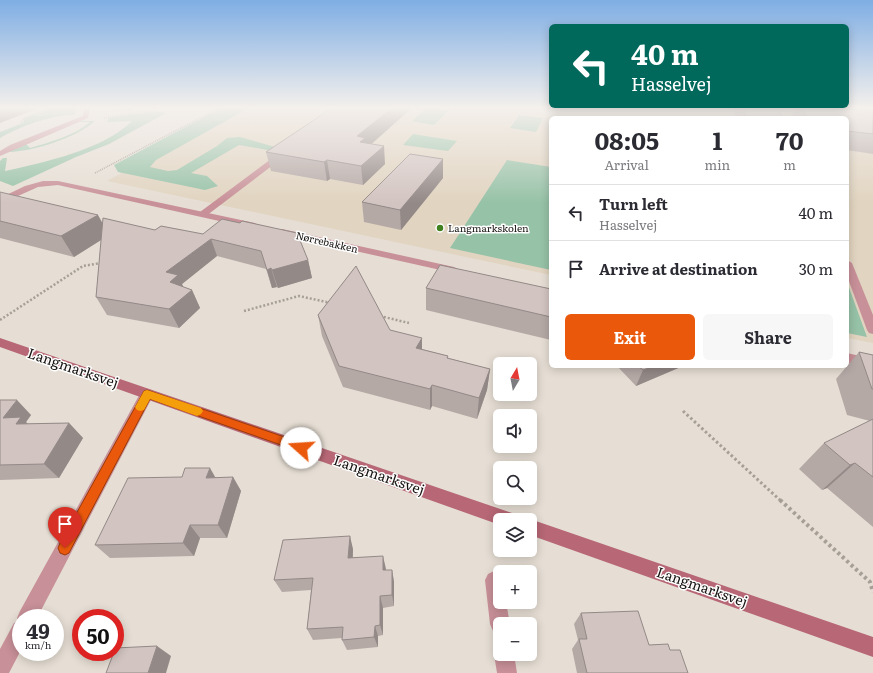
<!DOCTYPE html>
<html lang="en">
<head>
<meta charset="utf-8">
<style>
	:root { --surface:#fff; --page:#f7f7f7; --text:#2b2b33; --muted:#7c7c81; --line:#e1e1e2; --accent:#ea580c }
	body { margin:0; font-family:Literata,serif; background:var(--page); color:var(--text); height:100vh; display:flex; flex-direction:column; font-size:15px; white-space:nowrap }
	* { box-sizing:border-box; margin:0 }
	p { font-size:13px; color:var(--muted) }
	.icon { flex:none; width:22px; height:22px; fill:none; stroke:currentColor; stroke-width:2; stroke-linecap:round; stroke-linejoin:round }
	.map { position:relative; flex:1; overflow:hidden }
	.panel { position:absolute; left:549px; top:116px; width:300px; height:252px; display:flex; flex-direction:column; background:var(--surface); border-radius:6px; box-shadow:0 2px 10px #0003 }
	.panel>* { flex:none }
	.banner { position:absolute; left:549px; top:24px; width:300px; height:84px; border-radius:6px; box-shadow:0 2px 10px #0003; background:#00695c; color:#fff; overflow:hidden }
	.needle { width:26px; rotate:10deg }
	.buttons { position:absolute; left:493px; top:357px; display:grid; gap:8px }
	.buttons a { display:grid; place-items:center; width:44px; height:44px; border-radius:6px; background:var(--surface); box-shadow:0 2px 10px #0003; font-size:20px }
	.speed { position:absolute; left:12px; top:609px; display:flex; gap:8px; font-size:20px; font-weight:700; text-align:center }
	.speed>* { display:grid; place-content:center; width:52px; height:52px; border-radius:50%; background:var(--surface); box-shadow:0 2px 10px #0003; line-height:1 }
	.speed small { font-size:10px; font-weight:400 }
	.speed .limit { border:6px solid #d22; background:#fff; color:#111 }
	.pin { position:absolute; display:grid; place-items:center; width:34px; height:34px; color:#fff; margin:-41px -17px; border-radius:50% 50% 50% 0; rotate:-45deg; box-shadow:0 0 4px #0007 }
	.pin .icon { rotate:45deg }
	.me { position:absolute; width:44px; margin:-22px; rotate:289deg; stroke-linejoin:round; filter:drop-shadow(0 0 3px #0008) }
	.turn { display:flex; align-items:center; gap:14px; height:84px; padding:0 16px; font-size:18px }
	.turn .icon { width:52px; height:52px; stroke-width:2.5 }
	.turn b { display:block; font-size:28px; line-height:34px }
	.eta { display:flex; justify-content:space-evenly; align-items:center; height:68px; text-align:center }
	.eta b { font-size:24px; font-weight:700; line-height:28px }
	.primary-button { display:flex; gap:8px; margin-top:auto; padding:8px 16px }
	.primary-button a { flex:1; height:46px; border-radius:6px; background:var(--accent); color:#fff; font-size:16px; font-weight:700; line-height:46px; text-align:center }
	.primary-button a+a { background:var(--page); color:var(--text) }
	ul { padding:0; list-style:none }
	li { display:flex; align-items:center; gap:12px; height:56px; padding:0 16px; border-top:1px solid var(--line) }
	li div { flex:1 }
	li b { display:block; font-size:15px }
	li em { font-style:normal }
	.map>svg:first-child { display:block }
</style>
</head>
<body>
<div class="map">
<svg width="873" height="673" viewBox="0 0 873 673">
	<rect width="100%" height="100%" fill="#e6ded4"/>
	<path fill="#e1d4c0" d="M 240,108 L 829,108 L 873,120 L 873,343 L 847,338 L 847,118 L 551,118 L 551,275 L 107,181 Z"/>
	<g fill="#96c2a7">
		<path d="M 52,108 L 76,108 L 75,115 C 52,114 19,127 0,138 L 0,132 L 23,123 L 25,118 L 35,115 L 45,116 L 37,114 Z"/>
		<path d="M 221,108 L 249,108 L 156,160 L 150,167 L 168,171 L 177,170 L 217,146 L 227,138 L 240,137 L 275,147 L 268,150 L 239,145 L 191,173 L 207,176 L 218,186 L 205,190 L 118,172 L 114,165 Z"/>
		<path d="M 426,108 L 449,110 L 434,125 L 412,121 Z"/>
		<path d="M 154,111 L 166,113 L 109,144 L 76,157 L 13,186 L 0,181 L 0,161 L 3,158 L 7,158 L 5,171 C 42,163 105,149 132,121 L 107,122 L 109,118 Z"/>
		<path d="M 519,115 L 543,118 L 536,132 L 510,128 Z"/>
		<path d="M 81,121 L 95,121 C 76,138 34,151 9,152 L 26,144 L 30,148 C 50,142 74,136 90,122 L 80,122 Z"/>
		<path d="M 413,134 L 457,141 L 448,151 L 403,145 Z"/>
		<path d="M 507,160 L 551,167 L 551,270 L 450,248 Z"/>
		<path d="M 847,282 L 867,337 L 847,333 Z"/>
	</g>
	<g fill="none" stroke-linecap="round" stroke-linejoin="round">
		<g stroke="#a59f97" stroke-width="1.5" stroke-dasharray="1 1" stroke-linecap="butt">
			<path d="M 104,118 L 162,108"/>
			<path d="M 21,123 L 24,118 L 50,108"/>
			<path d="M 95,173 L 219,108"/>
		</g>
		<g stroke="#a59f97" stroke-width="2.5" stroke-dasharray="2 2" stroke-linecap="butt">
			<path d="M 244,311 L 299,296 L 331,303"/>
			<path d="M 380,316 L 409,323"/>
			<path d="M 0,320 L 83,266 L 101,263"/>
		</g>
		<path stroke="#a59f97" stroke-width="3" stroke-dasharray="2.5 2.5" stroke-linecap="butt" d="M 683,411 L 781,501"/>
		<path stroke="#a59f97" stroke-width="4" stroke-dasharray="3 3" stroke-linecap="butt" d="M 780,500 L 870,582 L 873,592"/>
		<g fill="#c89098" fill-rule="evenodd">
			<path d="M 84,108 L 90,108 L 88,118 L 0,156 L 0,151 L 10,145 L 83,116 Z"/>
			<path d="M 279,153 L 282,153 L 286,155 L 206,216 L 200,216 L 199,214 L 200,212 Z"/>
			<path d="M 847,260 L 852,263 L 873,315 L 873,334 L 869,333 L 867,330 L 847,276 Z"/>
		</g>
		<g fill="#c89098" fill-rule="evenodd">
			<path d="M 43,181 L 58,181 L 255,223 L 260,226 L 255,229 L 58,185 L 38,187 L 0,204 L 0,198 L 25,186 Z"/>
			<path d="M 282,229 L 454,267 L 459,270 L 454,273 L 279,234 L 277,232 Z"/>
			<path d="M 847,353 L 873,359 L 873,369 L 847,363 Z"/>
			<path d="M 147,389 L 152,390 L 154,394 L 37,618 L 21,618 L 21,650 L 9,673 L 0,673 L 0,649 L 14,623 L 19,621 L 17,618 L 20,611 L 142,390 Z"/>
			<path d="M 494,571 L 500,573 L 500,602 L 506,602 L 510,624 L 500,624 L 500,634 L 493,631 L 490,624 L 485,580 L 488,574 Z"/>
			<path d="M 500,646 L 500,654 L 514,654 L 517,673 L 497,673 L 494,654 L 497,647 Z"/>
		</g>
		<g fill="#b76775" fill-rule="evenodd">
			<path d="M 0,338 L 509,512 L 515,514 L 517,520 L 500,520 L 500,525 L 0,347 Z"/>
			<path d="M 530,519 L 873,637 L 873,657 L 530,535 L 530,520 L 527,520 Z"/>
		</g>
	</g>
	<g fill="#b5a9a6">
		<path d="M 113,108 L 134,108 L 129,111 Z"/>
		<path d="M 735,108 L 778,108 L 782,118 L 735,118 L 734,110 Z"/>
		<path d="M 796,108 L 873,108 L 873,154 L 847,150 L 847,118 L 792,118 L 791,117 Z"/>
		<path d="M 371,144 L 385,164 L 363,185 L 330,179 L 327,181 L 271,171 L 266,152 Z"/>
		<path d="M 443,159 L 443,178 L 401,230 L 364,222 L 362,202 Z"/>
		<path d="M 0,192 L 102,223 L 155,230 L 161,226 L 308,260 L 312,278 L 278,288 L 277,287 L 272,288 L 266,269 L 217,256 L 182,284 L 183,287 L 192,290 L 200,308 L 179,328 L 107,315 L 96,297 L 101,240 L 74,257 L 0,238 Z"/>
		<path d="M 426,288 L 551,289 L 551,340 L 426,310 Z"/>
		<path d="M 318,315 L 390,330 L 422,349 L 448,356 L 448,358 L 490,369 L 487,390 L 477,419 L 432,406 L 430,410 L 343,387 L 322,336 Z"/>
		<path d="M 859,352 L 873,355 L 873,527 L 827,488 L 822,490 L 799,469 L 824,443 L 870,421 L 847,415 L 836,379 Z"/>
		<path d="M 617,366 L 683,366 L 636,386 Z"/>
		<path d="M 0,400 L 31,415 L 26,422 L 27,424 L 69,423 L 83,438 L 59,478 L 0,480 Z"/>
		<path d="M 233,477 L 241,491 L 227,538 L 200,538 L 194,556 L 110,558 L 95,545 L 216,478 Z"/>
		<path d="M 353,549 L 353,558 L 386,570 L 392,570 L 394,582 L 394,606 L 383,608 L 383,635 L 378,636 L 378,647 L 347,650 L 342,640 L 342,638 L 313,640 L 307,629 L 311,590 L 282,592 L 274,580 Z"/>
		<path d="M 581,613 L 649,645 L 670,650 L 688,673 L 577,673 L 572,649 L 578,640 L 574,624 Z"/>
	</g>
	<g fill="#938987">
		<path d="M 0,108 L 39,108 L 0,123 Z"/>
		<path d="M 128,108 L 134,108 L 129,111 Z"/>
		<path d="M 392,108 L 412,108 L 367,148 L 367,156 L 357,136 Z"/>
		<path d="M 384,146 L 385,164 L 363,185 L 361,166 Z"/>
		<path d="M 443,159 L 443,178 L 401,230 L 400,210 Z"/>
		<path d="M 327,160 L 330,179 L 327,181 L 324,162 Z"/>
		<path d="M 98,215 L 109,235 L 74,257 L 61,236 Z"/>
		<path d="M 211,239 L 217,256 L 182,284 L 186,293 L 170,282 L 166,272 Z"/>
		<path d="M 308,260 L 312,278 L 278,288 L 272,270 Z"/>
		<path d="M 271,268 L 277,287 L 272,288 L 267,270 Z"/>
		<path d="M 192,290 L 200,308 L 179,328 L 169,309 Z"/>
		<path d="M 422,338 L 422,359 L 416,348 Z"/>
		<path d="M 654,366 L 683,366 L 636,386 L 643,370 Z"/>
		<path d="M 490,369 L 487,390 L 477,419 L 479,398 Z"/>
		<path d="M 432,385 L 432,406 L 430,410 L 430,389 Z"/>
		<path d="M 17,400 L 31,415 L 26,422 L 36,432 L 3,418 Z"/>
		<path d="M 69,423 L 83,438 L 59,478 L 44,464 Z"/>
		<path d="M 855,463 L 827,488 L 822,490 L 850,465 Z"/>
		<path d="M 210,468 L 218,482 L 206,478 Z"/>
		<path d="M 233,477 L 241,491 L 227,538 L 218,525 Z"/>
		<path d="M 190,525 L 200,538 L 194,556 L 183,543 Z"/>
		<path d="M 350,536 L 353,549 L 352,571 L 348,558 Z"/>
		<path d="M 383,556 L 386,569 L 386,582 L 383,570 Z"/>
		<path d="M 392,570 L 394,582 L 394,606 L 392,595 Z"/>
		<path d="M 380,596 L 383,608 L 383,635 L 380,625 Z"/>
		<path d="M 375,626 L 378,636 L 378,647 L 374,637 Z"/>
		<path d="M 157,646 L 171,656 L 166,673 L 148,673 Z"/>
	</g>
	<g fill="#d2c4c1" stroke="#938987">
		<path d="M 332,108 L 392,108 L 357,136 L 365,138 L 360,142 L 384,146 L 361,166 L 327,160 L 324,162 L 266,152 Z"/>
		<path d="M 744,108 L 778,108 L 782,118 L 746,118 Z"/>
		<path d="M 803,108 L 873,108 L 873,134 L 847,131 L 847,118 L 807,118 Z"/>
		<path d="M 410,154 L 443,159 L 400,210 L 362,202 Z"/>
		<path d="M 0,192 L 98,215 L 61,236 L 0,221 Z"/>
		<path d="M 103,218 L 155,230 L 161,226 L 203,234 L 222,219 L 240,223 L 242,221 L 297,233 L 308,260 L 272,270 L 271,268 L 267,270 L 261,251 L 211,239 L 166,272 L 178,275 L 170,282 L 192,290 L 169,309 L 96,297 Z"/>
		<path d="M 440,265 L 551,289 L 551,317 L 426,288 Z"/>
		<path d="M 356,266 L 390,330 L 422,338 L 416,348 L 448,356 L 447,358 L 490,369 L 479,398 L 432,385 L 430,389 L 339,366 L 318,315 Z"/>
		<path d="M 859,352 L 873,355 L 873,389 L 872,389 Z"/>
		<path d="M 638,366 L 654,366 L 643,370 Z"/>
		<path d="M 0,400 L 17,400 L 3,418 L 21,417 L 16,424 L 69,423 L 44,464 L 0,465 Z"/>
		<path d="M 873,419 L 873,477 L 855,463 L 850,465 L 824,443 Z"/>
		<path d="M 185,468 L 210,468 L 206,478 L 233,477 L 218,525 L 190,525 L 183,543 L 95,545 L 128,478 L 182,477 Z"/>
		<path d="M 350,536 L 348,558 L 383,556 L 383,570 L 392,570 L 392,595 L 380,596 L 380,625 L 375,626 L 374,637 L 342,640 L 343,627 L 307,629 L 313,578 L 274,580 L 283,540 Z"/>
		<path d="M 638,611 L 649,645 L 668,644 L 670,650 L 680,650 L 688,673 L 587,673 L 579,639 L 587,639 L 581,613 Z"/>
		<path d="M 157,646 L 148,673 L 106,673 L 114,652 L 115,652 L 115,648 Z"/>
	</g>
	<linearGradient id="sky" x2="0" y2="1"><stop stop-color="#7faee4"/><stop offset="0.53" stop-color="#f4f0ec"/><stop offset="1" stop-color="#f4f0ec" stop-opacity="0"/></linearGradient>
	<rect width="873" height="203" fill="url(#sky)"/>
	<path fill="#ea580c" stroke="#983908" d="M 147,390 L 305,444 L 307,448 L 305,451 L 301,452 L 150,399 L 69,553 L 65,555 L 60,553 L 58,548 L 60,543 L 144,391 Z"/>
	<path fill="#f59e0b" d="M 147,390 L 201,408 L 203,411 L 201,414 L 197,416 L 150,399 L 144,410 L 140,411 L 137,410 L 135,407 L 144,391 Z"/>
	<circle fill="#41801f" stroke="#fff" stroke-width="1.5" cx="440" cy="228" r="4"/>
	<g text-anchor="middle" stroke-width="3" stroke-linejoin="round" paint-order="stroke">
		<g font-size="10" fill="#171411" stroke="#fff" text-anchor="start">
			<text x="448" y="232">Langmarkskolen</text>
		</g>
		<g font-size="10" fill="#171411" stroke="#fff">
			<text transform="translate(327 242) rotate(13)" y="4">Nørrebakken</text>
		</g>
		<g font-size="14" fill="#171411" stroke="#fff">
			<text transform="translate(73 368) rotate(19)" y="5">Langmarksvej</text>
			<text transform="translate(379 475) rotate(19)" y="5">Langmarksvej</text>
			<text transform="translate(702 587) rotate(19)" y="5">Langmarksvej</text>
		</g>
	</g>
</svg>
<div class="buttons">
<a><svg class="needle" viewBox="-14 -14 28 28"><path d="M0-13l5 13h-10z" fill="#e53935"/><path d="M0 13l5-13h-10z" fill="#7c7c81"/></svg></a>
<a><svg class="icon" aria-label="sound" viewBox="0 0 24 24"><path d="M4 9h4l5-4v14l-5-4H4zM17 9q2 3 0 6"/></svg></a>
<a><svg class="icon" aria-label="search" viewBox="0 0 24 24"><circle cx="10" cy="10" r="6"/><path d="M15 15l6 6"/></svg></a>
<a><svg class="icon" aria-label="layers" viewBox="0 0 24 24"><path d="M12 4l9 5-9 5-9-5zM3 14l9 5 9-5"/></svg></a>
<a>+</a>
<a>−</a>
</div>
<div class="speed"><div>49<small>km/h</small></div><div class="limit">50</div></div>
<div class="pin" style="left:65px;top:548px;background:#d93025"><svg class="icon" aria-label="arrive" viewBox="0 0 24 24"><path d="M6 21V4h12l-3 4 3 4H6"/></svg></div>
<svg class="me" style="left:301px;top:448px" viewBox="-20 -20 40 40"><circle r="19" fill="#fff"/><path d="M0-13L10 11 0 6-10 11z" fill="#ea580c"/></svg>
<div class="banner">
<div class="turn"><svg class="icon" aria-label="left" viewBox="0 0 24 24"><path d="M17 20v-9H6M10 6l-5 5 5 5"/></svg><div><b>40 m</b>Hasselvej</div></div>
</div>
<section class="panel">
<div class="eta">
<div><b>08:05</b><p>Arrival</p></div>
<div><b>1</b><p>min</p></div>
<div><b>70</b><p>m</p></div>
</div>
<ul>
<li><svg class="icon" aria-label="left" viewBox="0 0 24 24"><path d="M17 20v-9H6M10 6l-5 5 5 5"/></svg><div><b>Turn left</b><p>Hasselvej</p></div><em>40 m</em></li>
<li><svg class="icon" aria-label="arrive" viewBox="0 0 24 24"><path d="M6 21V4h12l-3 4 3 4H6"/></svg><div><b>Arrive at destination</b></div><em>30 m</em></li>
</ul>
<div class="primary-button"><a>Exit</a><a>Share</a></div>
</section>
</div>
</body>
</html>
